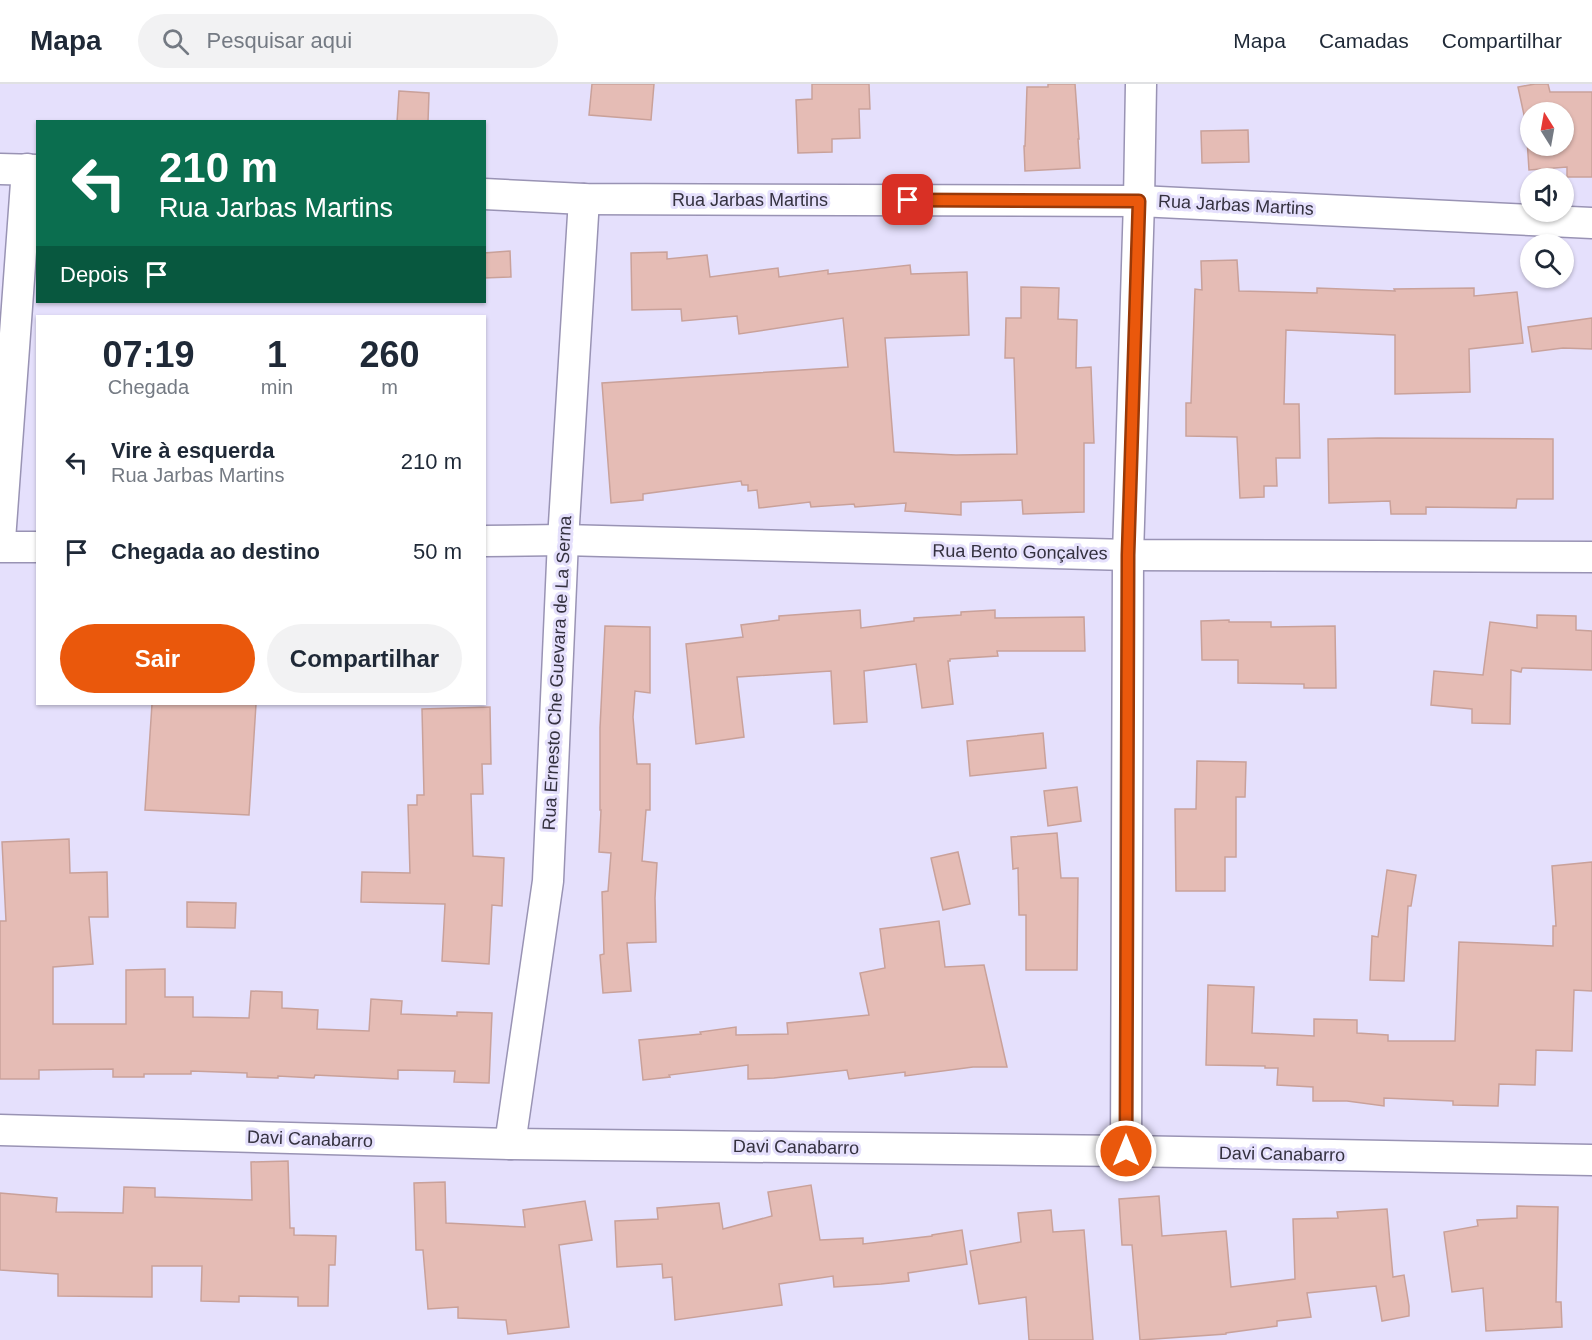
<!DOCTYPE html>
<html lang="pt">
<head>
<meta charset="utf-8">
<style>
	:root { --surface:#fff; --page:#f2f2f3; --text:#1f2937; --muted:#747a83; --line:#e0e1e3; --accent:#ea580c }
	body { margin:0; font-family:Helvetica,sans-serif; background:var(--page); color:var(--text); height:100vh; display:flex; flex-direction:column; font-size:22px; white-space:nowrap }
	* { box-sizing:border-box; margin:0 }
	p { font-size:20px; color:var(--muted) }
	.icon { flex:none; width:33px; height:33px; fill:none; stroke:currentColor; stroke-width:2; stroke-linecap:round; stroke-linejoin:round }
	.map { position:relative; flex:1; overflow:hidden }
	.panel { position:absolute; left:36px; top:231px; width:450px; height:390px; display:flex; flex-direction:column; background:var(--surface); border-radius:0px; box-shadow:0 2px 4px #0004 }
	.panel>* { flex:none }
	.banner { position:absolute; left:36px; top:36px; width:450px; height:183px; border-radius:0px; box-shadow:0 2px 4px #0004; background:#0b6e4f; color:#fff; overflow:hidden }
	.needle { width:39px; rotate:349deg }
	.buttons { position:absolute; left:1520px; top:18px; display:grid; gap:12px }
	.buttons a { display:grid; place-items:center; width:54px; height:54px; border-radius:50%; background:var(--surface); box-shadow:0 2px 4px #0004; font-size:30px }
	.pin { position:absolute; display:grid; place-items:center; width:51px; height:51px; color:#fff; margin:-26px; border-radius:12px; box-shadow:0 3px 9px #0006 }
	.me { position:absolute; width:66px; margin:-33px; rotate:0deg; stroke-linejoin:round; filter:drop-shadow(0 0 4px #0008) }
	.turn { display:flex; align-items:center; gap:21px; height:126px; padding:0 24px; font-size:27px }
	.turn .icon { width:78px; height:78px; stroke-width:2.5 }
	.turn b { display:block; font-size:42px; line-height:51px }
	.then { display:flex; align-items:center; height:57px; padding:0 24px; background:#0003; gap:12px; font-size:22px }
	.eta { display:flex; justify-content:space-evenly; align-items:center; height:102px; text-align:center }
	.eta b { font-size:36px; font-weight:600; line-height:42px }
	.primary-button { display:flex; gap:12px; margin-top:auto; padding:12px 24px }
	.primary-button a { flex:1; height:69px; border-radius:36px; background:var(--accent); color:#fff; font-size:24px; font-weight:600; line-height:69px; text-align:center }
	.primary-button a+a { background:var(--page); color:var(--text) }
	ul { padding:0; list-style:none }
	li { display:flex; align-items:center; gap:18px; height:90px; padding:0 24px }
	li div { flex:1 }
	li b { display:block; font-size:22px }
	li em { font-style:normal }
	header { display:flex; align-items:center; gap:36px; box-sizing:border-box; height:84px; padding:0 30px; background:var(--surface); border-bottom:2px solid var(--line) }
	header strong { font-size:28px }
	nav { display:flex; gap:33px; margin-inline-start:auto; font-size:21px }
	.search { width:420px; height:54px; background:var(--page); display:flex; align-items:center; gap:15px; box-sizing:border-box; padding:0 21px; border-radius:33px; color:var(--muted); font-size:22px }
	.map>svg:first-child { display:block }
</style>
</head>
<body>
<header>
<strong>Mapa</strong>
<div class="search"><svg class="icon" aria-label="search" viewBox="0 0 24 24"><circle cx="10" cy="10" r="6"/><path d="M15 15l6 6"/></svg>Pesquisar aqui</div>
<nav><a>Mapa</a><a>Camadas</a><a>Compartilhar</a></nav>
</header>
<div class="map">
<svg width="1592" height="1256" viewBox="0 0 1592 1256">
	<rect width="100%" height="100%" fill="#e5e0fc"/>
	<g fill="#e5bcb5" stroke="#c9a19a" stroke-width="1.5" fill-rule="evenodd">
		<path d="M 592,0 L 654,0 L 651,36 L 589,31 Z"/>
		<path d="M 812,0 L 869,0 L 870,25 L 859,25 L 860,54 L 832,55 L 832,68 L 798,69 L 796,16 L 812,15 Z"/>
		<path d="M 1048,0 L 1075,0 L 1079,55 L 1078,55 L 1080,84 L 1025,87 L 1024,62 L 1025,62 L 1027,3 L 1048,3 Z"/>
		<path d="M 1535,0 L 1548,0 L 1550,8 L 1592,8 L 1592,93 L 1567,93 L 1567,83 L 1529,86 L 1526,40 L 1518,3 ZM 1530,28 L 1563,28 L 1563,62 L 1530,62 Z"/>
		<path d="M 399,7 L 429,9 L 428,38 L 397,38 Z"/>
		<path d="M 1248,46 L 1249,78 L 1202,79 L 1201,47 Z"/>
		<path d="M 510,167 L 511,193 L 484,194 L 484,169 Z"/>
		<path d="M 667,168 L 667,175 L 707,171 L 710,193 L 778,184 L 779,193 L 828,186 L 828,190 L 910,181 L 911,190 L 967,188 L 969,251 L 885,254 L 894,368 L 956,371 L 1017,370 L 1014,274 L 1005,274 L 1006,234 L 1021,234 L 1021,203 L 1059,204 L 1058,235 L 1077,236 L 1076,284 L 1091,283 L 1094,359 L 1084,359 L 1084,428 L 1023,430 L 1022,416 L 961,418 L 961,431 L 905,427 L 906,419 L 855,423 L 854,420 L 811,423 L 810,418 L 759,424 L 757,406 L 748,407 L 748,401 L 742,401 L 741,397 L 643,410 L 643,416 L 611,419 L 602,299 L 848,283 L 843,234 L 739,250 L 737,232 L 682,237 L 681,225 L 632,226 L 631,169 Z"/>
		<path d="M 1237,176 L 1239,207 L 1317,209 L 1317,204 L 1395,207 L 1394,205 L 1474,204 L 1474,212 L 1517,208 L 1523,259 L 1469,265 L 1470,308 L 1395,310 L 1395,251 L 1286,246 L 1284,320 L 1299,320 L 1300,374 L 1276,374 L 1277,402 L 1264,402 L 1264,413 L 1240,414 L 1237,353 L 1186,352 L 1186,319 L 1191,319 L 1195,205 L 1202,206 L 1201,177 Z"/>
		<path d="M 1592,234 L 1592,265 L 1563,264 L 1532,268 L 1528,243 Z"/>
		<path d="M 1378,354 L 1553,355 L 1553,415 L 1517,415 L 1516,424 L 1426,423 L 1426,430 L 1391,430 L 1390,417 L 1329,419 L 1328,355 Z"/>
		<path d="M 860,526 L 861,544 L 914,537 L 914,534 L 961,531 L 961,528 L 995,526 L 995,534 L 1084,533 L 1085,567 L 997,567 L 998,572 L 950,575 L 950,577 L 948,577 L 953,620 L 922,624 L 916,580 L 864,587 L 867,638 L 834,640 L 831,587 L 737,593 L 744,653 L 696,660 L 686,560 L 743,553 L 741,541 L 779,536 L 779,532 Z"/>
		<path d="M 1537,531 L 1576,532 L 1576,546 L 1592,547 L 1592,586 L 1522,584 L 1521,588 L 1511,586 L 1510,640 L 1472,639 L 1472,625 L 1431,621 L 1434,587 L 1483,591 L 1490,538 L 1537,544 Z"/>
		<path d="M 1229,536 L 1229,538 L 1271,538 L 1271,543 L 1335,542 L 1336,604 L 1304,604 L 1304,600 L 1238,599 L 1238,576 L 1202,576 L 1201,537 Z"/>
		<path d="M 605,542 L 650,543 L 650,609 L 635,607 L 633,633 L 637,680 L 650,680 L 650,726 L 646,726 L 642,777 L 657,779 L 655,814 L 656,858 L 627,859 L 631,907 L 603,909 L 600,871 L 604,870 L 602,808 L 608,807 L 611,769 L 599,768 L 601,726 L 600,726 L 600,644 Z"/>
		<path d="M 152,620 L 256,620 L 249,731 L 145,726 Z"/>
		<path d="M 490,623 L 491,680 L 482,680 L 483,710 L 471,710 L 473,772 L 504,774 L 502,822 L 492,821 L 489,880 L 442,877 L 445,820 L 361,818 L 362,788 L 410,789 L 408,721 L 417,721 L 417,711 L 424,711 L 422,625 Z"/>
		<path d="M 1043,649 L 1046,684 L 970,692 L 967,657 Z"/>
		<path d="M 1197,677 L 1246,678 L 1245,713 L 1236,713 L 1236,773 L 1225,773 L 1225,807 L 1176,807 L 1175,725 L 1196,725 Z"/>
		<path d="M 1077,703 L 1081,737 L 1048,742 L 1044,707 Z"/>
		<path d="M 1057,749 L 1061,794 L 1078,794 L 1077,886 L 1026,886 L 1026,831 L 1019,831 L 1018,784 L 1013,785 L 1011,753 Z"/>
		<path d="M 69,755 L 70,789 L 107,788 L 108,833 L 89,833 L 93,880 L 53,883 L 53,940 L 126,940 L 126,886 L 165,885 L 165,913 L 193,913 L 193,933 L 249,934 L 251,907 L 282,908 L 282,924 L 318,926 L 317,945 L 369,947 L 371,915 L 402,917 L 401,930 L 457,932 L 457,928 L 492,929 L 489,999 L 454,998 L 455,987 L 398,986 L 398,995 L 315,991 L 314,994 L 278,992 L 278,994 L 247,993 L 247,989 L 191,987 L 191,990 L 144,990 L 144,993 L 113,993 L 113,985 L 39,986 L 39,995 L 0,995 L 0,837 L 6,837 L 2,758 Z"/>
		<path d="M 958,768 L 970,820 L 943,826 L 931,774 Z"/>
		<path d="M 1592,778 L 1592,907 L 1574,906 L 1572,967 L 1536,966 L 1535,1001 L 1499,1000 L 1498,1022 L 1453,1021 L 1453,1017 L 1384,1014 L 1384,1022 L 1347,1017 L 1313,1017 L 1313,1003 L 1277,1001 L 1278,984 L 1265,984 L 1265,982 L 1206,981 L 1208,901 L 1254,903 L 1252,949 L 1314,952 L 1314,935 L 1357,936 L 1357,949 L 1388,951 L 1388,957 L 1455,957 L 1459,858 L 1553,862 L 1553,842 L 1556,842 L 1552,782 Z"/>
		<path d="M 1387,786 L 1416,791 L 1411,822 L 1408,822 L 1404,897 L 1370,896 L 1372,852 L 1378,853 Z"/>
		<path d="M 187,818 L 236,819 L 235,844 L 187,843 Z"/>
		<path d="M 939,837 L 945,883 L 984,881 L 1007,983 L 973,983 L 905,992 L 905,988 L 849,995 L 847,986 L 774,994 L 748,995 L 748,981 L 669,991 L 670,993 L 643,996 L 639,956 L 701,950 L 700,948 L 736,943 L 736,951 L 788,950 L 787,939 L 869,931 L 860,889 L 885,884 L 880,845 Z"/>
		<path d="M 288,1077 L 290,1144 L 294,1144 L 294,1151 L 336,1152 L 335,1181 L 329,1181 L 328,1222 L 298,1222 L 298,1213 L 239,1212 L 239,1218 L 201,1217 L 202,1182 L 152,1182 L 152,1213 L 58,1212 L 58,1190 L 0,1186 L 0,1109 L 57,1114 L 56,1128 L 123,1129 L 124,1103 L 155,1104 L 155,1113 L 252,1116 L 251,1078 Z"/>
		<path d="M 445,1098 L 446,1139 L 525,1143 L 523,1126 L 585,1117 L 592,1156 L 559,1161 L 569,1243 L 508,1250 L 506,1236 L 458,1234 L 458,1223 L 428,1225 L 423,1166 L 416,1166 L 414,1099 Z"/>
		<path d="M 811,1101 L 820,1156 L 863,1154 L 863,1160 L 932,1152 L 932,1151 L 962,1146 L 967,1180 L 908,1189 L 909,1197 L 881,1200 L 834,1203 L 833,1192 L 779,1200 L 782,1221 L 675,1236 L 672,1193 L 663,1194 L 662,1180 L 617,1183 L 615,1137 L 658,1135 L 657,1124 L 719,1119 L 723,1145 L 772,1132 L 768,1108 Z"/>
		<path d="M 1159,1112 L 1162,1152 L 1226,1147 L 1231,1203 L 1295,1195 L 1293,1135 L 1338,1134 L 1337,1128 L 1387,1125 L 1393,1193 L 1404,1191 L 1409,1222 L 1409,1232 L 1382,1237 L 1376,1202 L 1307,1209 L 1311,1233 L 1277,1237 L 1277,1242 L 1226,1249 L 1226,1250 L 1140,1256 L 1132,1161 L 1122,1161 L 1119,1115 Z"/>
		<path d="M 1517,1122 L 1558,1123 L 1556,1218 L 1561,1218 L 1562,1243 L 1486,1247 L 1483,1204 L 1452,1208 L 1444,1148 L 1478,1142 L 1477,1136 L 1517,1134 Z"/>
		<path d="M 1051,1126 L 1053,1148 L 1084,1146 L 1093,1256 L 1029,1256 L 1026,1213 L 979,1220 L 970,1167 L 1021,1158 L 1018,1129 Z"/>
	</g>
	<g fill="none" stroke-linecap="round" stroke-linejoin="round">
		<g stroke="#9993b4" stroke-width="33">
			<g id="minor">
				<path d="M 0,85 L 38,86"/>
				<path d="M 484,110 L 584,115 L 1139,117 L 1592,139"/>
				<path d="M 0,456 L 27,85"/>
				<path d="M 484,457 L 563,456 L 1128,471 L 1592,473"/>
				<path d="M 0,463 L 38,463"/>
				<path d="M 0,1046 L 510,1060 L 1126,1067 L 1592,1076"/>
				<path d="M 510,1060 L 548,797 L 563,456 L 584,115"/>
				<path d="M 1126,1067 L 1128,471 L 1139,117 L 1141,0"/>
			</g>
		</g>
		<use href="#minor" stroke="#fff" stroke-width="30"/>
	</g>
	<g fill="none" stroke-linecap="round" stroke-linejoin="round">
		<g stroke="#983908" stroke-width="15">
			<path id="route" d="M 908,116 L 1139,117 L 1128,471 L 1126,1067"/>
		</g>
		<use href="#route" stroke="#ea580c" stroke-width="10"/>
	</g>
	<g text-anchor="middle" stroke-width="6" stroke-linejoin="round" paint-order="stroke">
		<g font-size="18" fill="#34313f" stroke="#e5e0fc">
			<text x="750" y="122">Rua Jarbas Martins</text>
			<text transform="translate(1236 121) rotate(3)" y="6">Rua Jarbas Martins</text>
			<text transform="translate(1020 468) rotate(1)" y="6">Rua Bento Gonçalves</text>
			<text transform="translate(557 589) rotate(-87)" y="6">Rua Ernesto Che Guevara de La Serna</text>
			<text transform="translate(310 1055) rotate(2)" y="6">Davi Canabarro</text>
			<text transform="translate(796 1063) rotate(1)" y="6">Davi Canabarro</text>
			<text transform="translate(1282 1070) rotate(1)" y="6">Davi Canabarro</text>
		</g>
	</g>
</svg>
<div class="buttons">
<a><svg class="needle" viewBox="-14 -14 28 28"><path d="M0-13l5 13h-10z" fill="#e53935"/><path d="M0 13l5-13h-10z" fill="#747a83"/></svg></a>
<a><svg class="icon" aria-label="sound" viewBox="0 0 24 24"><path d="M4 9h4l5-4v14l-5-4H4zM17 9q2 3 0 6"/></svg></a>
<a><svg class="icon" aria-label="search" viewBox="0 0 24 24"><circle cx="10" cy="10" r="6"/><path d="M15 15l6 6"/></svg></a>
</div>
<div class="pin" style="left:908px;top:116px;background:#d93025"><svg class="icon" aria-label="arrive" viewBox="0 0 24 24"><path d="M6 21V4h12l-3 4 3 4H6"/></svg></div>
<svg class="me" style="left:1126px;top:1067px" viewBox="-20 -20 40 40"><circle r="17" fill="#ea580c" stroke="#fff" stroke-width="3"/><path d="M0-11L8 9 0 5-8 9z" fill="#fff"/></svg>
<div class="banner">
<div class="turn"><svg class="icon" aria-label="left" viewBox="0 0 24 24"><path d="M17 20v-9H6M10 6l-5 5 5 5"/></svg><div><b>210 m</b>Rua Jarbas Martins</div></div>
<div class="then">Depois<svg class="icon" aria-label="arrive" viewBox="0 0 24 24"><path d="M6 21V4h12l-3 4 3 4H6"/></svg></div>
</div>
<section class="panel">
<div class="eta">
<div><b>07:19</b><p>Chegada</p></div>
<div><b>1</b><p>min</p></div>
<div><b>260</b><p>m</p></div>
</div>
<ul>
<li><svg class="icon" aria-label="left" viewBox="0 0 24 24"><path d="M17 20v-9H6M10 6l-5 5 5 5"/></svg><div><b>Vire à esquerda</b><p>Rua Jarbas Martins</p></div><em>210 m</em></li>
<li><svg class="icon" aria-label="arrive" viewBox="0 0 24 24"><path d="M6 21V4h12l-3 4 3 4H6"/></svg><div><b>Chegada ao destino</b></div><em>50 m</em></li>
</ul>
<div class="primary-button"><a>Sair</a><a>Compartilhar</a></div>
</section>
</div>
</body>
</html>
